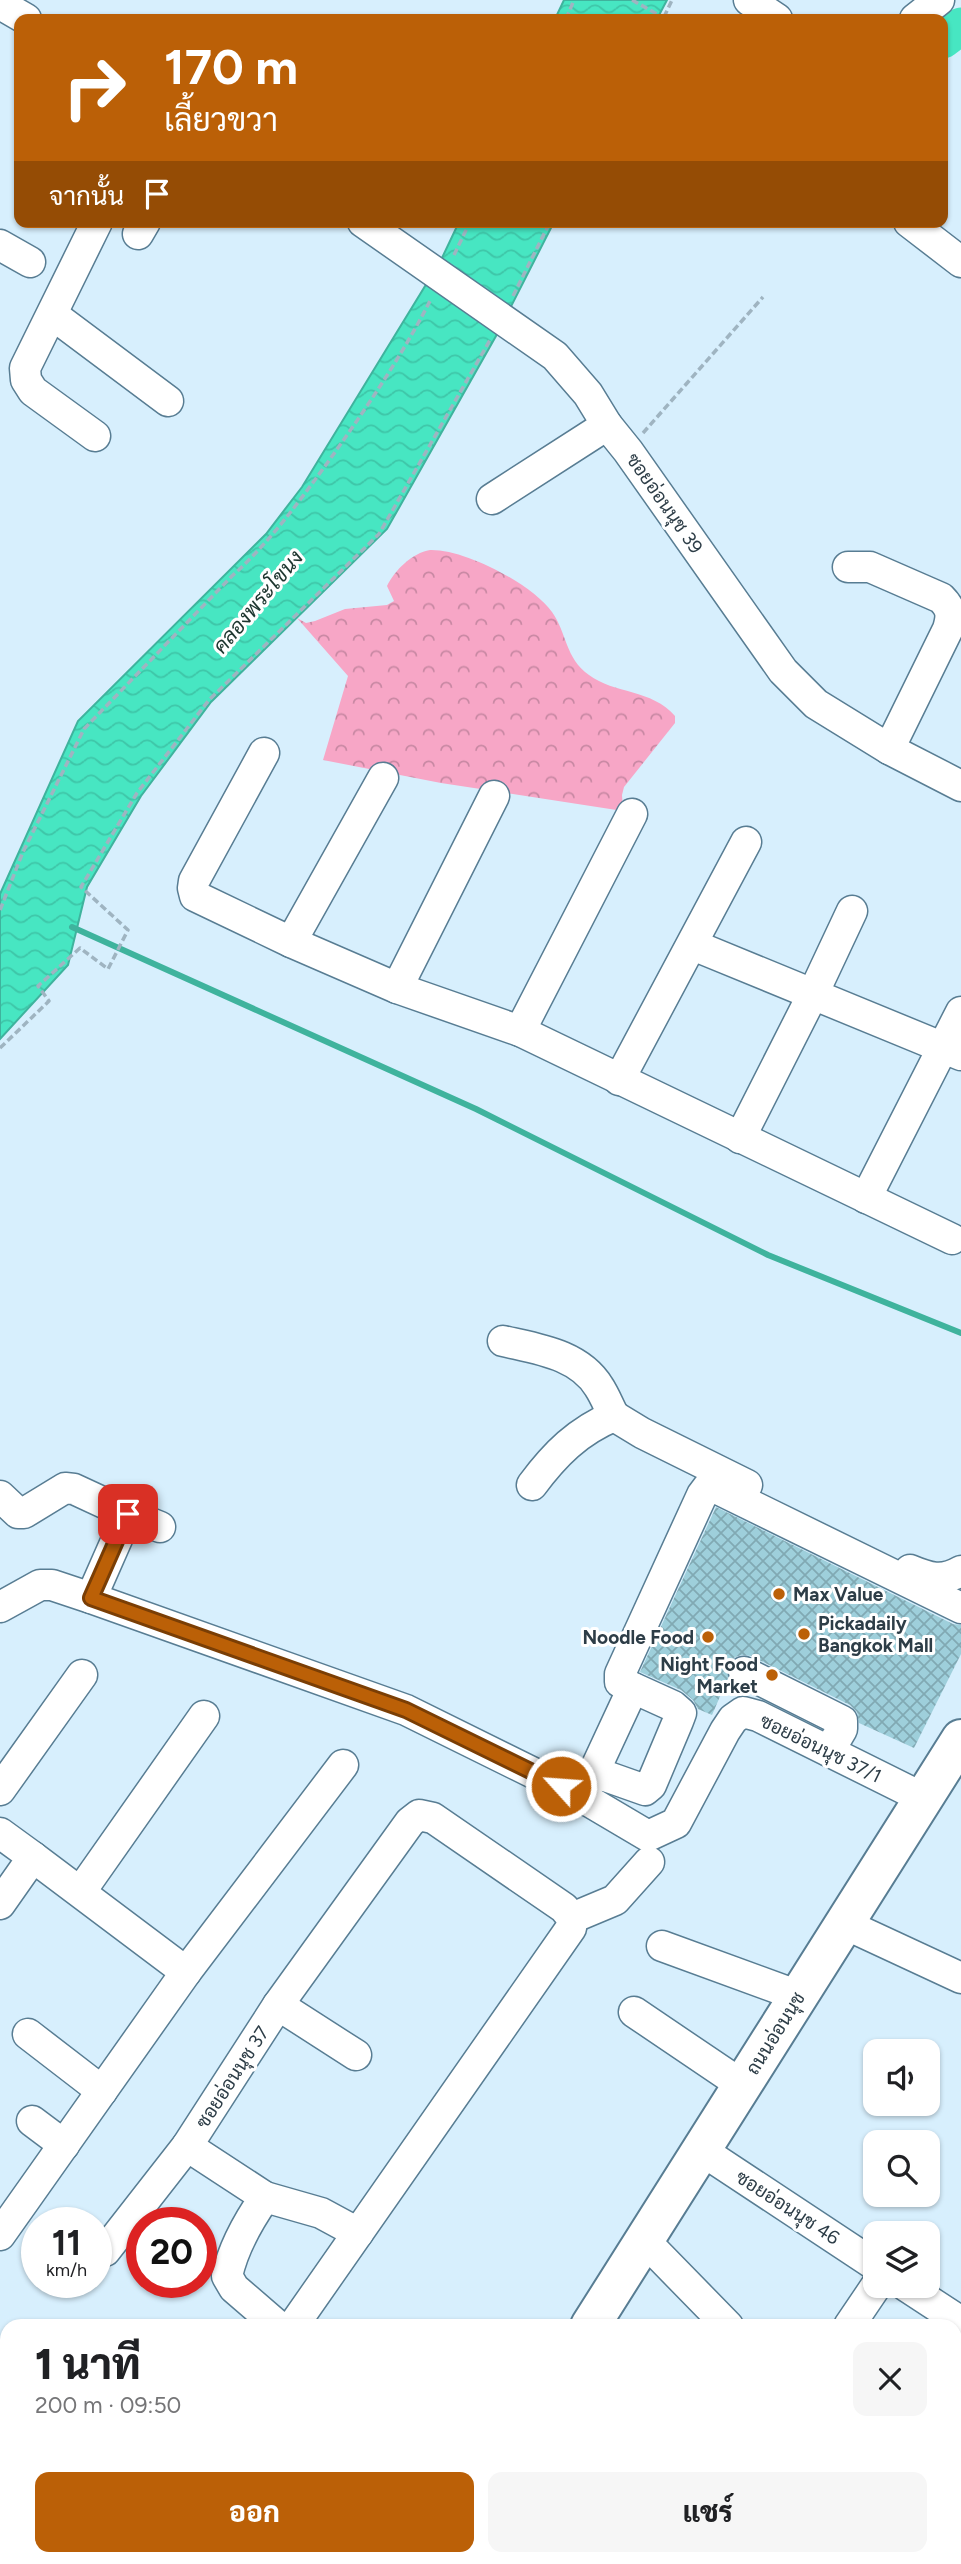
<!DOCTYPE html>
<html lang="th">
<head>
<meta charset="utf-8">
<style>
	:root { --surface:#fff; --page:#f6f6f6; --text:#202124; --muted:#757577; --accent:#bb6007 }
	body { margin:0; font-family:Figtree,Sarabun,sans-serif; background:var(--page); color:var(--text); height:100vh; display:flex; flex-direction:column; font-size:26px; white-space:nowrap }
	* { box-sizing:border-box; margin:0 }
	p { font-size:23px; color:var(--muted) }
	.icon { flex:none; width:38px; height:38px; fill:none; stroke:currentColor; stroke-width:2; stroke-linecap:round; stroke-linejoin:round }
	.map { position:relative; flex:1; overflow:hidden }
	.details { position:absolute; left:0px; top:2319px; width:962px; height:247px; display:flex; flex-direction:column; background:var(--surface); border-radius:21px 21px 0 0; box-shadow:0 2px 5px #0004 }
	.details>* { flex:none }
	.banner { position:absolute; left:14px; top:14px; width:934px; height:214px; border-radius:14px; box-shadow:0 2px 5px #0004; background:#bb6007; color:#fff; overflow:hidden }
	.buttons { position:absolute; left:863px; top:2039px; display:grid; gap:14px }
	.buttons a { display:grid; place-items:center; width:77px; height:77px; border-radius:14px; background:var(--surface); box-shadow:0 2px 5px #0004; font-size:35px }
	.speed { position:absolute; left:21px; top:2207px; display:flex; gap:14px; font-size:35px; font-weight:700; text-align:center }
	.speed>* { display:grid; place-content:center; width:91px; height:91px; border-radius:50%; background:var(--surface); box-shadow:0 2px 5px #0004; line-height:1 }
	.speed small { font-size:18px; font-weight:400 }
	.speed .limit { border:10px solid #d22; background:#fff; color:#111 }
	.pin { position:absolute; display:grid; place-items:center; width:60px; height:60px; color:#fff; margin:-30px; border-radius:14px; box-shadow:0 4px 10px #0006 }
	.me { position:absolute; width:77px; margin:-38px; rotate:296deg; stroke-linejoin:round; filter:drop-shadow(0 0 5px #0008) }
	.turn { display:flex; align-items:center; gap:24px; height:147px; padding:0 35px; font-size:32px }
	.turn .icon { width:91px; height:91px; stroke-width:2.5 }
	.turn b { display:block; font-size:49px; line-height:60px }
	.then { display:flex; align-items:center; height:66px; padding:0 35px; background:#0003; gap:14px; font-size:26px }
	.round { display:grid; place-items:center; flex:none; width:74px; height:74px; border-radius:14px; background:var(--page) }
	.overview { display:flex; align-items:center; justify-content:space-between; height:119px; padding:0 35px }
	h1 { font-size:42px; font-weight:800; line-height:52px }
	.primary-button { display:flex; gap:14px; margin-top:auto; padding:14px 35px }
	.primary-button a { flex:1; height:80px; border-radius:14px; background:var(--accent); color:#fff; font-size:28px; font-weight:800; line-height:80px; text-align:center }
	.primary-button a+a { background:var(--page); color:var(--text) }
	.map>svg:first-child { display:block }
</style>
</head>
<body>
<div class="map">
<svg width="961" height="2564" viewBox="0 0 961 2564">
	<defs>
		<pattern id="forest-crowns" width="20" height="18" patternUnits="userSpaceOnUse" patternTransform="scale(1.75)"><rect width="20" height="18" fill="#f7a6c6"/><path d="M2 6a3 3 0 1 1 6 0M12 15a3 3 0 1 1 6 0" fill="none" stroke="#c888a3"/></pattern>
		<pattern id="water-waves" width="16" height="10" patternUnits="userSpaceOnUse" patternTransform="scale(1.75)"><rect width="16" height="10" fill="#47e6c2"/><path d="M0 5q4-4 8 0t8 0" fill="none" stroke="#3ec6a8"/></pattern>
		<pattern id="building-cross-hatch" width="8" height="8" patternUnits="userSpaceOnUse" patternTransform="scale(1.75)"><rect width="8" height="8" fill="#9ecfdb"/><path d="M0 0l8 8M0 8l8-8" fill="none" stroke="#81a9b3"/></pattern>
	</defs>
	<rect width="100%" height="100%" fill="#d7effd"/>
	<path fill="url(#forest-crowns)" d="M 430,550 C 465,549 532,584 552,612 C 567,633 565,658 589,675 C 614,694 652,689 675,716 L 675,723 L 624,787 L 622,795 L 623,811 L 441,783 L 323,760 L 348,676 L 297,618 L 306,623 L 315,621 L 345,609 L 387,605 L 394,601 L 387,586 C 395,570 412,553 430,550 Z"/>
	<g fill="url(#water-waves)" stroke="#3fb39d" stroke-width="2">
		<path d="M 564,0 L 667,0 L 657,19 L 555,19 Z"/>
		<path d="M 459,222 L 554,222 L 496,336 L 387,529 L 211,702 L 141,796 L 87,887 L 68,965 L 0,1039 L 0,894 L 78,721 L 266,534 L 302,487 L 441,260 Z"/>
	</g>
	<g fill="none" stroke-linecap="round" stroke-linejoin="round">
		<path stroke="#3fb39d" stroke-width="6" d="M 72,927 L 476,1109 L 768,1255 L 961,1333"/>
		<path stroke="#47e6c2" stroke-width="37" d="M 943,40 L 961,26"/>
	</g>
	<path fill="url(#building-cross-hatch)" d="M 716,1507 L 953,1624 L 961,1625 L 961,1654 L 914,1748 L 859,1723 L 857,1712 L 850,1705 L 751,1656 L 742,1655 L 735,1657 L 729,1664 L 728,1678 L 712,1715 L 698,1709 L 693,1700 L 681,1690 L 640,1672 Z"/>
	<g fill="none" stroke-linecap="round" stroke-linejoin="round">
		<g stroke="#587d93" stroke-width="33">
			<g id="minor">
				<path d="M 749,0 L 777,19"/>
				<path d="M 0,4 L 26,19"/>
				<path d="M 915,19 L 939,0"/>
				<path d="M 363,222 L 555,356 L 588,394 L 607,425 L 628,451 L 783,671 L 816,704 L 889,749 L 961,786"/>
				<path d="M 909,222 L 961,262"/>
				<path d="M 138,234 L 145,222"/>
				<path d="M 0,245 L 30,262"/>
				<path d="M 53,315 L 168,401"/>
				<path d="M 95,436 L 33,391 L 26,380 L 25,368 L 97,222"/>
				<path d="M 492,499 L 607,425"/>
				<path d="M 848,567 L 870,567 L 941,598 C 952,609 952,615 948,629 L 889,749"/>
				<path d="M 264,753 L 194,881 L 193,888 L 195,896 L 291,942 L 397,988 L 520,1031 L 952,1239"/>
				<path d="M 291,942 L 383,778"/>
				<path d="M 693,945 L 961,1055"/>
				<path d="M 397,988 L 494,796"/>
				<path d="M 520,1031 L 632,814"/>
				<path d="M 619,1080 L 746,842"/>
				<path d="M 740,1138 L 813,994 L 852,911"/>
				<path d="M 866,1198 L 961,1012"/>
				<path d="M 503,1341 C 537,1349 579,1354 599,1387 C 605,1396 609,1407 614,1416"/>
				<path d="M 532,1485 C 555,1454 578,1431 614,1416 L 642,1433 L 747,1485"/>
				<path d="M 0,1496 L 18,1513 L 24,1513 L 65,1488 L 74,1489 L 128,1514 L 91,1598"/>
				<path d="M 128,1514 L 160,1527"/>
				<path d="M 910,1570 C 929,1578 942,1582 961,1571"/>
				<path d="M 0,1607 L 40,1585 L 52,1585 L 91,1598 L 406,1710 L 582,1797 L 648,1836 L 676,1823 L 725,1731 L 733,1719 L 743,1712 L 758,1716 L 923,1798"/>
				<path d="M 744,1672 L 842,1721 L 842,1729 L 829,1751"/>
				<path d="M 594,1772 L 645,1790 L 651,1785 L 678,1721 L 681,1713 L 673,1706 L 620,1682 L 620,1674 L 702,1495 L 708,1487 L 720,1490 L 961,1608"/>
				<path d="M 586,1789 L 633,1688"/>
				<path d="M 0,1790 L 82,1675"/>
				<path d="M 0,1833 L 33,1857 L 0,1904"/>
				<path d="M 33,1857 L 186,1972"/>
				<path d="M 81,1891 L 204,1716"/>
				<path d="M 572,1918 L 615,1900 L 649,1862"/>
				<path d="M 862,1932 L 961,1978"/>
				<path d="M 662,1946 L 799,1996"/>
				<path d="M 278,2005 L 356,2055"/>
				<path d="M 634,2012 L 742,2085"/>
				<path d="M 28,2034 L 102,2091"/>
				<path d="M 32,2121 L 64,2145"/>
				<path d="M 701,2150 L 875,2265"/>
				<path d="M 265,2197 L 321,2213 L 358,2233"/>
				<path d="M 0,2235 L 186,1972 L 343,1765"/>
				<path d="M 644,2240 L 728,2326"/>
				<path d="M 105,2251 L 187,2146"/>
				<path d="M 906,2286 L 961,2322"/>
				<path d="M 278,2326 L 234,2288 L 227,2276 C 233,2248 249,2220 265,2197 L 187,2146 L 278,2005 L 410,1822 L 419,1815 L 433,1818 L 564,1908 L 572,1918 L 571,1928 L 293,2326"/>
				<path d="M 849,2326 L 876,2286"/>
				<path d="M 956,2469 L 961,2461"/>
				<path d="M 171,2558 L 178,2564"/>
				<path d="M 76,2564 L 80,2558"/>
				<path d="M 689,2564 L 692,2558"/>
				<path d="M 893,2564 L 897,2558"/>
			</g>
		</g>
		<g stroke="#587d93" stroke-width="42">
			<g id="major">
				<path d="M 590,2326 L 961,1739"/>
				<path d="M 439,2564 L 442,2558"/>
			</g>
		</g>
		<g stroke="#9fb4c1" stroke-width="3.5" stroke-dasharray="7 3.5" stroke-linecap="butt">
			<path d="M 632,0 L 664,18"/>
			<path d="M 664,17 L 672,0"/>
			<path d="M 566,19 L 574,0"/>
			<path d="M 454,255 L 470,222"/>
			<path d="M 513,296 L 550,222"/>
			<path d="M 643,433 L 763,297"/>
			<path d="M 0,910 L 23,852 L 84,729 L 232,576 C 270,542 298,503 328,462 C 365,410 402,356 431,299"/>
			<path d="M 0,1048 L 49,1001 L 38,986 L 80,948 L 108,969 L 128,930 L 81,887 L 137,793 L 209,700 L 379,534 L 490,340"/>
		</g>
		<use href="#minor" stroke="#fff" stroke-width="30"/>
		<use href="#major" stroke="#fff" stroke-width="38"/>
	</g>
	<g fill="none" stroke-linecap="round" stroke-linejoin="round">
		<g stroke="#7a3e05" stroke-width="18">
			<path id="route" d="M 128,1514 L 91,1598 L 406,1710 L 561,1786"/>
		</g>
		<use href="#route" stroke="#bb6007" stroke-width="12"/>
	</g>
	<g fill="#bb6007" stroke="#fff" stroke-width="2.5">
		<circle cx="779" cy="1594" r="7"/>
		<circle cx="804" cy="1634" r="7"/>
		<circle cx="708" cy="1637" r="7"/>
		<circle cx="772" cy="1675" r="7"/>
	</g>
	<g text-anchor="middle" stroke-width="6" stroke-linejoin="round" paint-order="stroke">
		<g font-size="19" fill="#2d3d47" stroke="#fff">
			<text transform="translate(665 503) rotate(55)" y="7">ซอยอ่อนนุช 39</text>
			<text transform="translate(821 1748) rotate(26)" y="7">ซอยอ่อนนุช 37/1</text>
			<text transform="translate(775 2033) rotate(-58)" y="7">ถนนอ่อนนุช</text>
			<text transform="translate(232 2077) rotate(-57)" y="7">ซอยอ่อนนุช 37</text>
			<text transform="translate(788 2207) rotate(33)" y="7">ซอยอ่อนนุช 46</text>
		</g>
		<g font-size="19" font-weight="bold" fill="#2d3d47" stroke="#fff" text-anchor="start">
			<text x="793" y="1601">Max Value</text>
			<text x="818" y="1630">Pickadaily<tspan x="818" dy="22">Bangkok Mall</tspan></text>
			<text x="694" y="1644" text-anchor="end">Noodle Food</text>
			<text x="758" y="1671" text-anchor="end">Night Food<tspan x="758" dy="22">Market</tspan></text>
		</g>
		<g font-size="21" font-style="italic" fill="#1d362f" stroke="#fff">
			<text transform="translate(258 602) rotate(-50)" y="7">คลองพระโขนง</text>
		</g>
	</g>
</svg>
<div class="buttons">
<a><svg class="icon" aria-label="sound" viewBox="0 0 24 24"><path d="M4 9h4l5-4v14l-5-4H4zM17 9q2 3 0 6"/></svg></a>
<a><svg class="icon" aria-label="search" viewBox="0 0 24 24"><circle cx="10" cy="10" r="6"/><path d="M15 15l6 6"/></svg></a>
<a><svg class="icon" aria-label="layers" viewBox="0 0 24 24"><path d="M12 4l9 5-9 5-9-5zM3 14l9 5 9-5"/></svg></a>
</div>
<div class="speed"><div>11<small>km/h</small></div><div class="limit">20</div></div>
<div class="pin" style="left:128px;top:1514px;background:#d93025"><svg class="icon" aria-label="arrive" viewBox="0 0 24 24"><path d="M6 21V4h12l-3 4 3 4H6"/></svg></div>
<svg class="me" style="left:561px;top:1786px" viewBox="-20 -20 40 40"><circle r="17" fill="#bb6007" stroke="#fff" stroke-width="3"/><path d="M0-11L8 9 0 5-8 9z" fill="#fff"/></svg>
<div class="banner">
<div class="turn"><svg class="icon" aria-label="right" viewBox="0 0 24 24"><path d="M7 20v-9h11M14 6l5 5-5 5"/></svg><div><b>170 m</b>เลี้ยวขวา</div></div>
<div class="then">จากนั้น<svg class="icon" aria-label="arrive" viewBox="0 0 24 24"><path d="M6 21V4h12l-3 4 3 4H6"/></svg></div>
</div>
<section class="details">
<div class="overview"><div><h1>1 นาที</h1><p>200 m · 09:50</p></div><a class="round"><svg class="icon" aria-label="close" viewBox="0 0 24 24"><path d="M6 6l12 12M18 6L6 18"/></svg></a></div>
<div class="primary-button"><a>ออก</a><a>แชร์</a></div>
</section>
</div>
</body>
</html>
